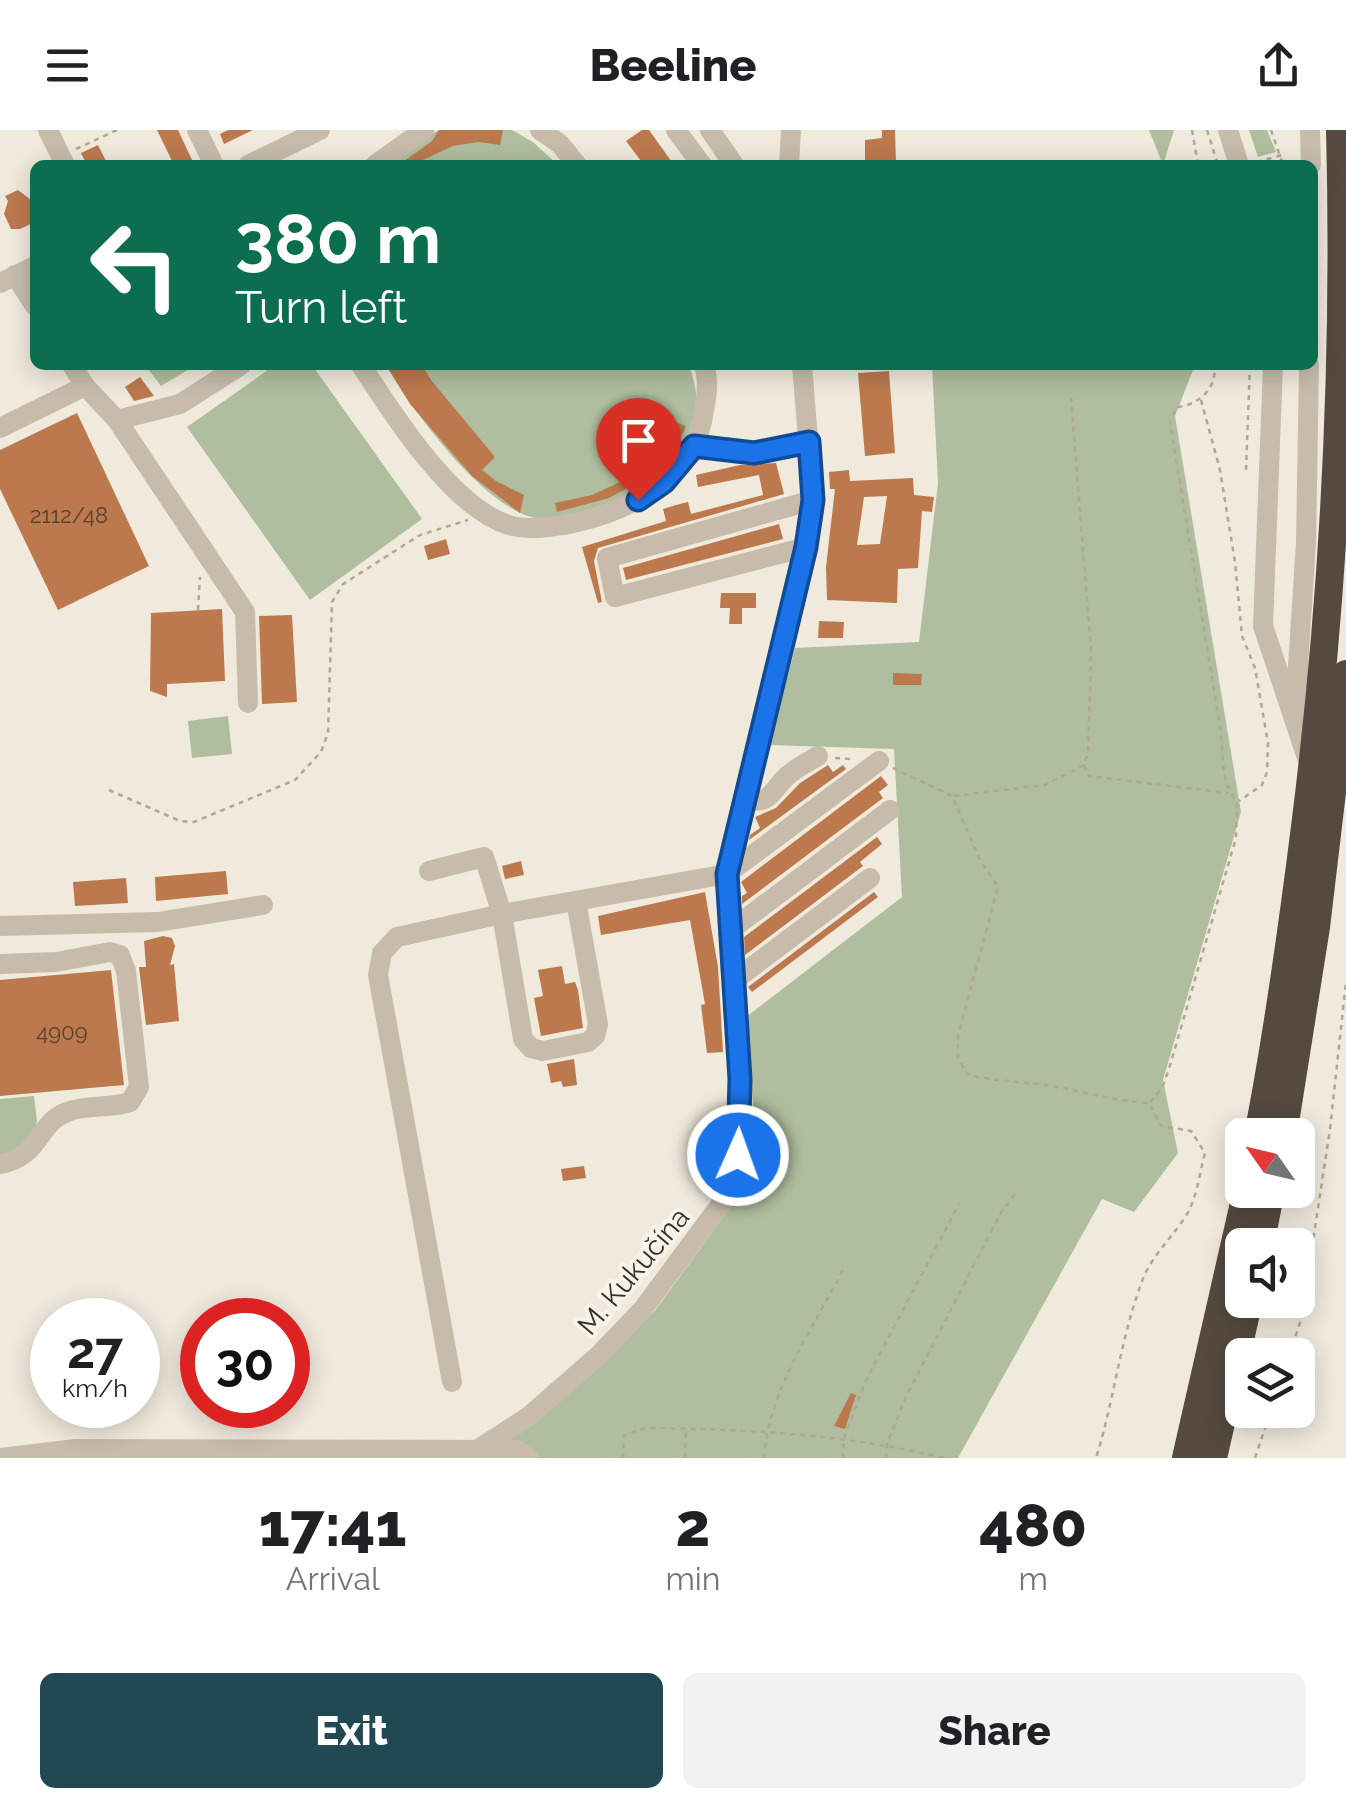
<!DOCTYPE html>
<html lang="en">
<head>
<meta charset="utf-8">
<style>
	:root { --surface:#fff; --page:#f2f2f2; --text:#202124; --muted:#757577; --accent:#214954 }
	body { margin:0; font-family:Raleway,sans-serif; background:var(--page); color:var(--text); height:100vh; display:flex; flex-direction:column; font-size:38px; white-space:nowrap }
	* { box-sizing:border-box; margin:0 }
	p { font-size:32px; color:var(--muted) }
	.icon { flex:none; width:55px; height:55px; fill:none; stroke:currentColor; stroke-width:2; stroke-linecap:round; stroke-linejoin:round }
	.map { position:relative; height:1328px; overflow:hidden }
	.drawer { display:flex; flex-direction:column; background:var(--surface); flex:1 }
	.drawer>* { flex:none }
	.top-card { position:absolute; left:30px; top:30px; width:1288px; height:210px; border-radius:15px; box-shadow:0 5px 25px #0003; background:#0b6e4f; color:#fff; overflow:hidden }
	.needle { width:65px; rotate:304deg }
	.controls { position:absolute; left:1225px; top:988px; display:grid; gap:20px }
	.controls a { display:grid; place-items:center; width:90px; height:90px; border-radius:15px; background:var(--surface); box-shadow:0 5px 25px #0003; font-size:50px }
	.speed { position:absolute; left:30px; top:1168px; display:flex; gap:20px; font-size:50px; font-weight:700; text-align:center }
	.speed>* { display:grid; place-content:center; width:130px; height:130px; border-radius:50%; background:var(--surface); box-shadow:0 5px 25px #0003; line-height:1 }
	.speed small { font-size:25px; font-weight:400 }
	.speed .limit { border:15px solid #d22; background:#fff; color:#111 }
	.pin { position:absolute; display:grid; place-items:center; width:85px; height:85px; color:#fff; margin:-102px -42px; border-radius:50% 50% 50% 0; rotate:-45deg; box-shadow:0 0 10px #0007 }
	.pin .icon { rotate:45deg }
	.me { position:absolute; width:110px; margin:-55px; rotate:2deg; stroke-linejoin:round; filter:drop-shadow(0 0 8px #0008) }
	.turn { display:flex; align-items:center; gap:35px; height:210px; padding:0 40px; font-size:45px }
	.turn .icon { width:130px; height:130px; stroke-width:2.5 }
	.turn b { display:block; font-size:70px; line-height:85px }
	.eta { display:flex; justify-content:space-evenly; align-items:center; height:170px; text-align:center }
	.eta b { font-size:60px; font-weight:800; line-height:70px }
	.action { display:flex; gap:20px; margin-top:auto; padding:20px 40px }
	.action a { flex:1; height:115px; border-radius:15px; background:var(--accent); color:#fff; font-size:40px; font-weight:800; line-height:115px; text-align:center }
	.action a+a { background:var(--page); color:var(--text) }
	header { display:flex; justify-content:space-between; align-items:center; height:130px; padding:0 40px; background:var(--surface); font-size:45px; font-weight:800 }
	.map>svg:first-child { display:block }
</style>
</head>
<body>
<header><svg class="icon" aria-label="menu" viewBox="0 0 24 24"><path d="M4 6h16M4 12h16M4 18h16"/></svg>Beeline<svg class="icon" aria-label="share" viewBox="0 0 24 24"><path d="M12 15V3M7 8l5-5 5 5M5 13v7h14v-7"/></svg></header>
<div class="map">
<svg width="1346" height="1328" viewBox="0 0 1346 1328">
	<rect width="100%" height="100%" fill="#f0eadd"/>
	<g fill="#afbe9e">
		<path d="M 439,0 L 512,0 L 533,12 L 558,35 L 383,35 L 406,16 Z"/>
		<path d="M 1149,0 L 1174,0 L 1163,35 Z"/>
		<path d="M 1249,0 L 1267,0 L 1276,22 L 1258,27 Z"/>
		<path d="M 145,235 L 196,235 L 161,256 Z"/>
		<path d="M 275,235 L 312,235 L 422,389 L 310,470 L 187,297 Z"/>
		<path d="M 386,235 L 689,235 C 696,257 700,272 693,294 C 677,352 575,411 518,382 C 470,358 413,281 386,235 Z"/>
		<path d="M 932,235 L 1195,235 L 1175,286 L 1241,682 L 1163,950 L 1178,1023 L 1134,1082 L 1102,1069 L 958,1328 L 459,1328 L 654,1182 L 738,1067 L 755,998 L 746,887 L 902,767 L 894,619 L 770,615 L 795,518 L 919,512 L 938,353 Z"/>
		<path d="M 228,586 L 232,624 L 192,628 L 188,591 Z"/>
		<path d="M 34,966 L 37,991 L 34,1006 L 0,1029 L 0,969 Z"/>
	</g>
	<g fill="#bd794e" fill-rule="evenodd">
		<path d="M 157,0 L 178,0 L 192,30 L 174,35 Z"/>
		<path d="M 228,0 L 253,0 L 224,14 L 220,4 Z"/>
		<path d="M 439,0 L 503,0 L 500,15 L 478,12 L 453,16 L 412,35 L 399,35 L 432,11 Z"/>
		<path d="M 642,0 L 649,0 L 674,35 L 644,35 L 626,11 Z"/>
		<path d="M 882,0 L 895,0 L 896,35 L 865,35 L 865,10 L 882,8 Z"/>
		<path d="M 98,15 L 108,35 L 87,35 L 81,23 Z"/>
		<path d="M 18,60 L 35,73 L 35,92 L 20,99 L 11,99 L 4,84 L 8,71 L 5,66 Z"/>
		<path d="M 386,235 L 422,235 L 431,250 L 495,327 L 482,340 L 496,351 L 524,365 L 520,383 L 472,346 L 410,274 Z"/>
		<path d="M 889,241 L 895,323 L 865,326 L 858,243 Z"/>
		<path d="M 140,247 L 154,266 L 134,271 L 125,257 Z"/>
		<path d="M 77,283 L 149,436 L 58,480 L 0,359 L 0,320 Z"/>
		<path d="M 675,292 L 686,296 L 685,299 L 676,317 L 648,347 L 609,368 L 557,382 L 555,373 L 592,365 L 622,351 L 643,336 L 665,312 Z"/>
		<path d="M 776,333 L 784,364 L 598,418 L 594,431 L 602,472 L 598,473 L 582,417 L 666,391 L 663,379 L 676,375 L 688,372 L 691,384 L 763,365 L 759,345 L 698,357 L 696,345 L 740,335 Z"/>
		<path d="M 849,340 L 850,351 L 913,348 L 914,365 L 934,367 L 932,382 L 922,381 L 918,438 L 898,439 L 897,473 L 827,470 L 826,437 L 835,359 L 830,359 L 829,342 ZM 887,366 L 880,414 L 857,415 L 864,367 Z"/>
		<path d="M 779,394 L 783,409 L 626,450 L 623,438 Z"/>
		<path d="M 446,409 L 450,424 L 428,430 L 424,416 Z"/>
		<path d="M 721,463 L 756,463 L 756,478 L 742,478 L 742,494 L 729,494 L 730,478 L 720,478 Z"/>
		<path d="M 222,479 L 225,551 L 167,554 L 167,567 L 150,561 L 151,483 Z"/>
		<path d="M 292,485 L 297,572 L 262,574 L 259,486 Z"/>
		<path d="M 819,491 L 844,492 L 843,508 L 818,508 Z"/>
		<path d="M 893,543 L 922,544 L 921,555 L 893,555 Z"/>
		<path d="M 828,635 L 833,642 L 843,635 L 846,639 L 749,710 L 750,705 L 760,698 L 755,687 L 776,678 L 800,653 Z"/>
		<path d="M 881,646 L 888,655 L 879,662 L 883,668 L 742,774 L 742,766 L 747,763 L 741,752 Z"/>
		<path d="M 877,707 L 882,714 L 860,732 L 863,736 L 745,825 L 744,807 Z"/>
		<path d="M 521,731 L 524,745 L 505,749 L 502,736 Z"/>
		<path d="M 226,741 L 228,764 L 156,771 L 155,747 Z"/>
		<path d="M 126,748 L 128,773 L 75,776 L 73,752 Z"/>
		<path d="M 705,762 L 718,837 L 723,922 L 707,923 L 701,875 L 705,874 L 690,790 L 601,805 L 598,786 Z"/>
		<path d="M 874,762 L 878,767 L 752,862 L 748,857 Z"/>
		<path d="M 163,806 L 172,808 L 175,816 L 170,835 L 174,834 L 179,891 L 146,895 L 139,837 L 146,837 L 144,811 Z"/>
		<path d="M 562,836 L 565,854 L 575,852 L 578,860 L 583,898 L 541,906 L 534,868 L 543,866 L 538,840 Z"/>
		<path d="M 111,840 L 124,955 L 0,966 L 0,850 Z"/>
		<path d="M 574,929 L 577,955 L 563,957 L 561,951 L 551,953 L 547,934 Z"/>
		<path d="M 584,1036 L 586,1048 L 563,1051 L 561,1039 Z"/>
		<path d="M 851,1263 L 856,1265 L 845,1299 L 834,1296 Z"/>
	</g>
	<g fill="none" stroke-linecap="round" stroke-linejoin="round">
		<g stroke="#b3a694" stroke-width="2.5" stroke-dasharray="5 5" stroke-linecap="butt">
			<path d="M 1192,0 L 1198,35"/>
			<path d="M 1207,0 L 1218,35"/>
			<path d="M 1271,0 L 1283,35"/>
			<path d="M 76,19 L 117,0"/>
			<path d="M 1257,32 L 1282,25"/>
			<path d="M 1201,270 L 1220,340 L 1235,432 L 1242,506 L 1255,538 L 1268,613 L 1267,642 L 1262,655 L 1239,671"/>
			<path d="M 1246,340 L 1250,235"/>
			<path d="M 198,480 L 200,447"/>
			<path d="M 835,628 L 851,629"/>
			<path d="M 1084,635 L 1089,646 L 1228,663"/>
			<path d="M 893,638 L 952,666 L 981,732 L 998,756 L 958,906 L 958,928 L 967,944 C 991,951 1014,951 1038,954 C 1076,959 1111,971 1149,973 L 1161,996 L 1191,1001 L 1205,1023 C 1199,1045 1197,1070 1184,1089 C 1168,1112 1150,1128 1141,1154 C 1120,1211 1114,1271 1096,1328"/>
			<path d="M 109,660 L 180,691 L 194,692 L 295,650 L 321,622 L 328,603 L 332,472 L 343,454 L 420,405 L 468,390"/>
			<path d="M 954,666 L 1045,655 L 1084,635 L 1088,623 L 1091,521 L 1071,268"/>
			<path d="M 1150,972 L 1162,958 L 1169,939 L 1236,708 L 1237,672 C 1221,653 1223,627 1221,603 L 1170,292 L 1176,277 C 1198,276 1218,258 1214,235"/>
			<path d="M 1289,1225 L 1301,1190 L 1330,999 L 1346,852"/>
			<path d="M 623,1328 L 624,1306 L 644,1298 C 744,1299 846,1304 944,1328"/>
			<path d="M 685,1328 L 686,1300"/>
			<path d="M 764,1328 C 768,1262 813,1198 843,1140"/>
			<path d="M 843,1328 L 844,1308 L 866,1250 L 959,1074"/>
			<path d="M 886,1328 L 887,1314 L 905,1269 L 1000,1084 L 1016,1062"/>
			<path d="M 1255,1328 L 1271,1280"/>
		</g>
		<g stroke="#c7bcaa" stroke-width="20">
			<path d="M 48,0 L 65,35"/>
			<path d="M 197,0 L 214,35"/>
			<path d="M 540,0 L 560,14 L 577,35"/>
			<path d="M 676,0 L 702,35"/>
			<path d="M 710,0 L 734,35"/>
			<path d="M 1228,0 L 1239,35"/>
			<path d="M 1310,0 L 1311,35"/>
			<path d="M 248,35 L 320,0"/>
			<path d="M 375,35 L 424,0"/>
			<path d="M 789,35 L 791,0"/>
			<path d="M 15,145 L 35,176"/>
			<path d="M 0,153 L 35,136"/>
			<path d="M 361,235 C 392,283 452,378 509,395 C 529,401 549,397 569,394 C 629,382 696,347 704,280 C 707,265 709,250 704,235"/>
			<path d="M 1273,235 L 1263,496 L 1308,631"/>
			<path d="M 85,256 L 117,290 L 245,482 L 248,573"/>
			<path d="M 117,290 L 180,274 L 241,235"/>
			<path d="M 0,298 L 85,256 L 72,235"/>
			<path d="M 694,316 L 754,323 L 809,312"/>
			<path d="M 806,417 L 615,467 L 607,428 L 813,370"/>
			<path d="M 1299,581 L 1298,536 L 1306,413 L 1309,235"/>
			<path d="M 745,669 C 767,675 770,665 783,650 C 793,639 806,633 818,626"/>
			<path d="M 429,741 L 484,727 L 502,784 L 523,909 L 531,918 L 543,921 L 588,912 L 595,906 L 598,894 L 576,771"/>
			<path d="M 0,796 L 158,792 L 263,775"/>
			<path d="M 728,802 L 890,680"/>
			<path d="M 0,834 L 56,832 L 110,822 L 120,825 L 126,841 L 139,957 L 130,972 C 110,979 87,974 67,982 C 37,993 41,1027 0,1034"/>
			<path d="M 732,852 L 870,748"/>
			<path d="M 452,1252 L 378,845 L 382,823 L 397,807 L 502,784 L 727,744 L 879,631"/>
			<path d="M 477,1320 L 528,1287 L 599,1225 L 643,1179 L 726,1067 L 738,1025 L 741,994 L 727,744 L 810,391 L 813,370 L 802,235"/>
			<path d="M 0,1328 L 76,1319 L 517,1320 L 529,1328"/>
		</g>
		<g stroke="#564a40" stroke-width="28">
			<path d="M 1258,1005 C 1278,903 1292,800 1305,697 C 1334,467 1346,232 1340,0"/>
			<path d="M 1283,1005 L 1316,797 L 1346,544"/>
			<path d="M 1260,1115 L 1271,1060"/>
			<path d="M 1186,1328 L 1247,1060"/>
			<path d="M 1213,1328 L 1249,1170"/>
		</g>
	</g>
	<g fill="none" stroke-linecap="round" stroke-linejoin="round">
		<g stroke="#114b97" stroke-width="25">
			<path id="route" d="M 638,370 L 664,352 L 694,316 L 754,323 L 809,312 L 813,370 L 806,417 L 727,744 L 740,949 L 738,1025"/>
		</g>
		<use href="#route" stroke="#1a73e8" stroke-width="18"/>
	</g>
	<g text-anchor="middle" stroke-width="8" stroke-linejoin="round" paint-order="stroke">
		<g font-size="22" fill="#574132">
			<text x="69" y="393">2112/48</text>
			<text x="62" y="910">4909</text>
		</g>
		<g font-size="28" fill="#352e29" stroke="#f8f3e9">
			<text transform="translate(633 1141) rotate(-50)" y="10">M. Kukučína</text>
		</g>
	</g>
</svg>
<div class="controls">
<a><svg class="needle" viewBox="-14 -14 28 28"><path d="M0-13l5 13h-10z" fill="#e53935"/><path d="M0 13l5-13h-10z" fill="#757577"/></svg></a>
<a><svg class="icon" aria-label="sound" viewBox="0 0 24 24"><path d="M4 9h4l5-4v14l-5-4H4zM17 9q2 3 0 6"/></svg></a>
<a><svg class="icon" aria-label="layers" viewBox="0 0 24 24"><path d="M12 4l9 5-9 5-9-5zM3 14l9 5 9-5"/></svg></a>
</div>
<div class="speed"><div>27<small>km/h</small></div><div class="limit">30</div></div>
<div class="pin" style="left:638px;top:370px;background:#d93025"><svg class="icon" aria-label="arrive" viewBox="0 0 24 24"><path d="M6 21V4h12l-3 4 3 4H6"/></svg></div>
<svg class="me" style="left:738px;top:1025px" viewBox="-20 -20 40 40"><circle r="17" fill="#1a73e8" stroke="#fff" stroke-width="3"/><path d="M0-11L8 9 0 5-8 9z" fill="#fff"/></svg>
<div class="top-card">
<div class="turn"><svg class="icon" aria-label="left" viewBox="0 0 24 24"><path d="M17 20v-9H6M10 6l-5 5 5 5"/></svg><div><b>380 m</b>Turn left</div></div>
</div>
</div>
<section class="drawer">
<div class="eta">
<div><b>17:41</b><p>Arrival</p></div>
<div><b>2</b><p>min</p></div>
<div><b>480</b><p>m</p></div>
</div>
<div class="action"><a>Exit</a><a>Share</a></div>
</section>
</body>
</html>
